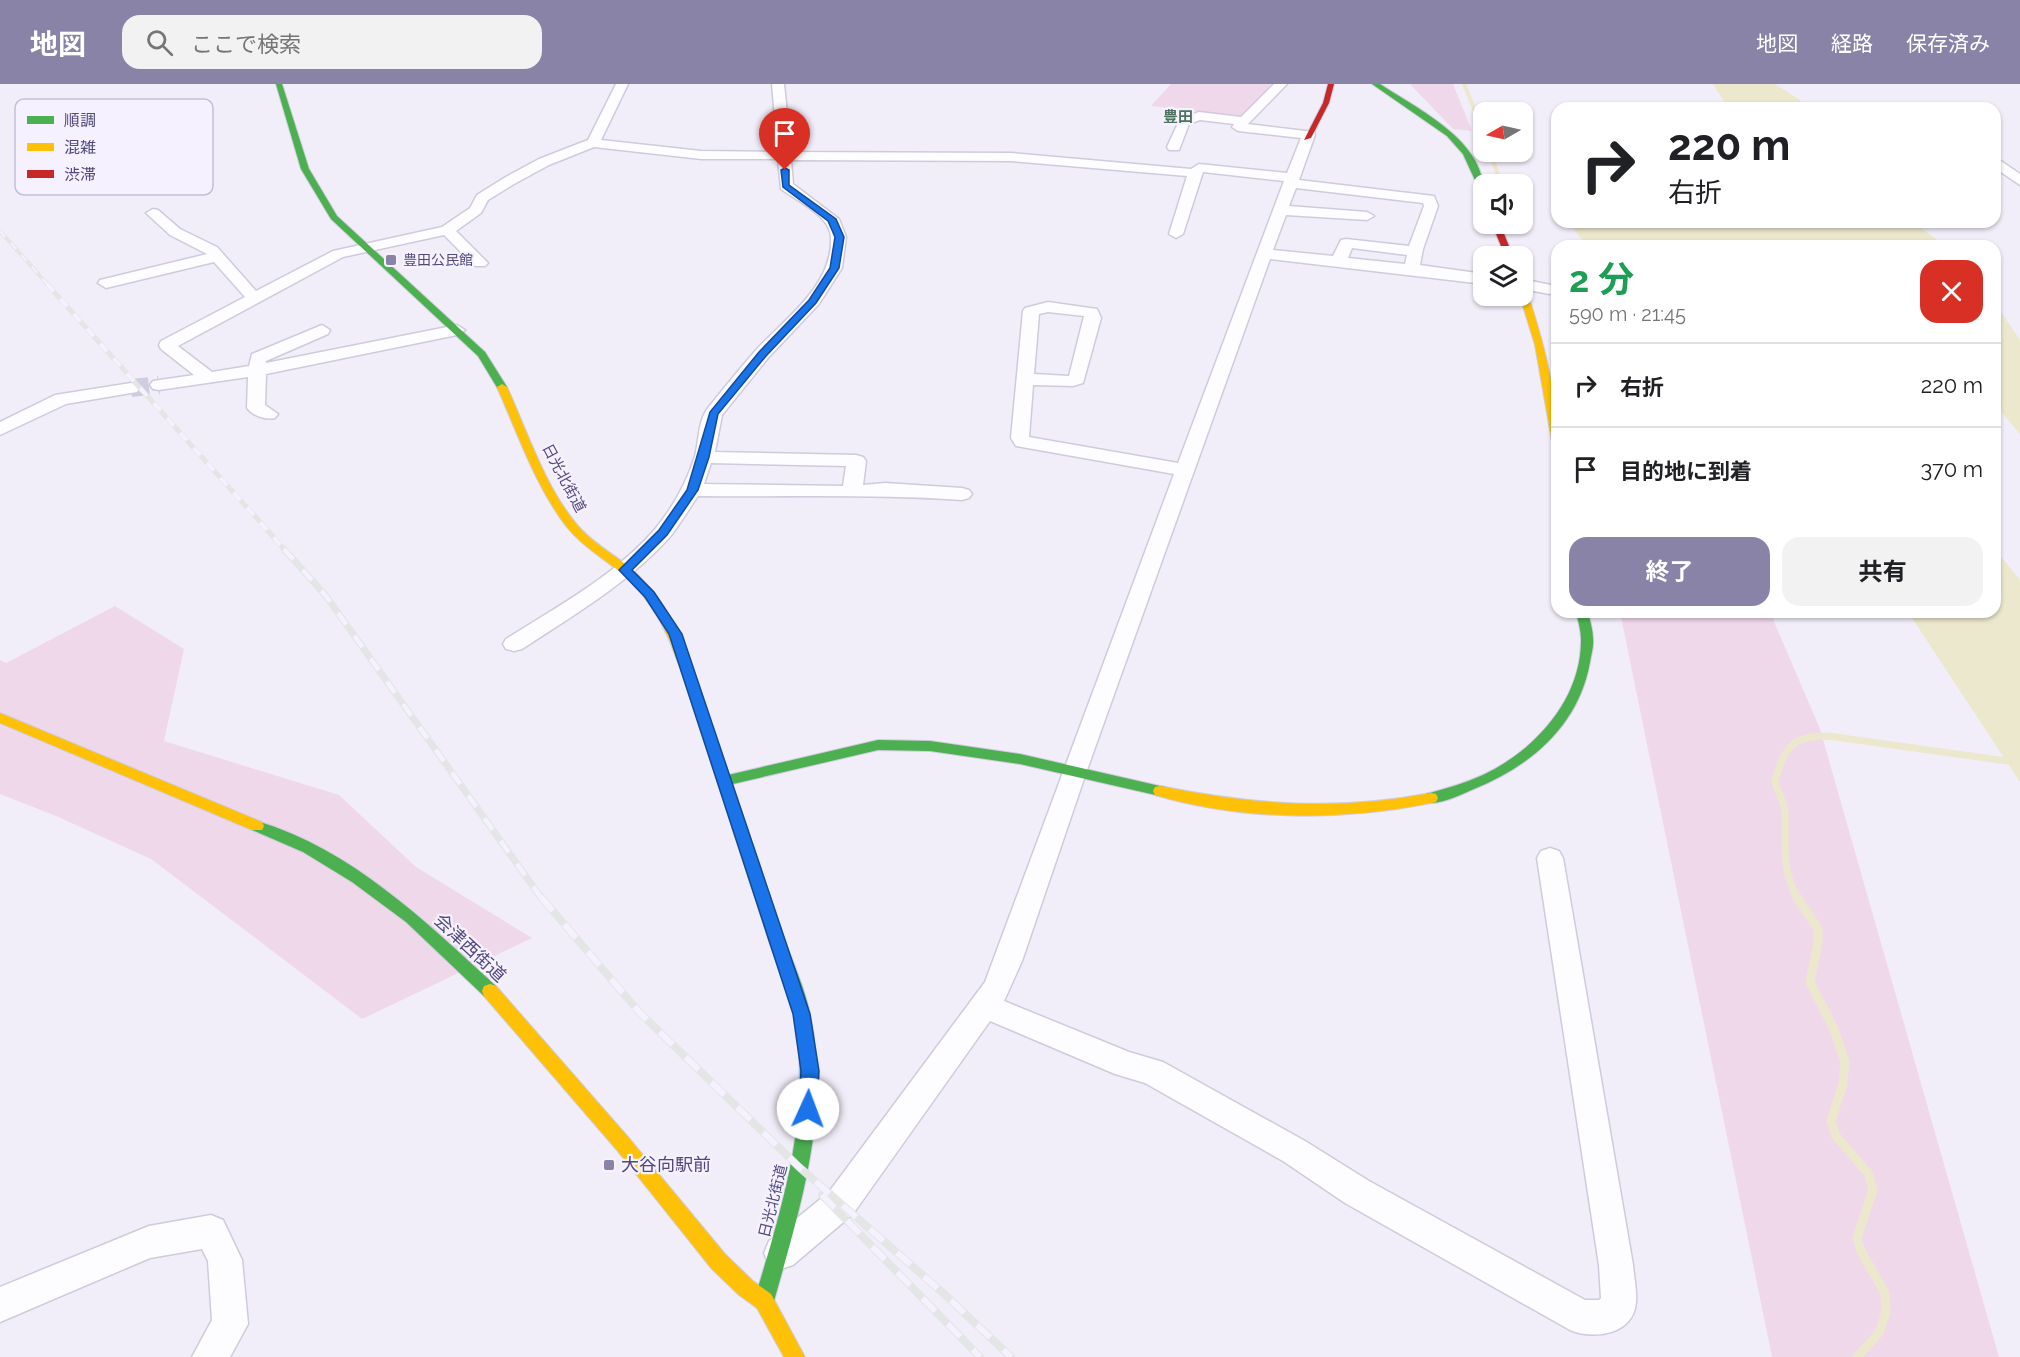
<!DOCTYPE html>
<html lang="ja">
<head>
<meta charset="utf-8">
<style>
	:root { --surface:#fff; --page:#f2f2f2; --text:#202124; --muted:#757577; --line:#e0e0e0; --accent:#8883a7 }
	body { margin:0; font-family:Raleway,"Noto Sans JP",sans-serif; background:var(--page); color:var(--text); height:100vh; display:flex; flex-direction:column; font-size:22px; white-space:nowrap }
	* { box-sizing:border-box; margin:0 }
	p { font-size:20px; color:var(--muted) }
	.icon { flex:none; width:33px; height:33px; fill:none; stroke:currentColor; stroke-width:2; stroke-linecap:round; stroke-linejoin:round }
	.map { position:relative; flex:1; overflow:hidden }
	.drawer { position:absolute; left:1551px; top:156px; width:450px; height:378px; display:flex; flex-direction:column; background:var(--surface); border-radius:18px; box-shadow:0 2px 4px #0004 }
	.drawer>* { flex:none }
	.top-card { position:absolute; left:1551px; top:18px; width:450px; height:126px; border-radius:18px; box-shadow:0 2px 4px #0004; background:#fff; color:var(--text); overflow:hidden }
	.needle { width:39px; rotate:261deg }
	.fabs { position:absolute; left:1473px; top:18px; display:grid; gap:12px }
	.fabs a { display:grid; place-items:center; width:60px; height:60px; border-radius:12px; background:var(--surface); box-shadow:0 2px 4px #0004; font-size:30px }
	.pin { position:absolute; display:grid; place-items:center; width:51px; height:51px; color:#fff; margin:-62px -26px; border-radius:50% 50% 50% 0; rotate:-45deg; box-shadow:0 0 6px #0007 }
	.pin .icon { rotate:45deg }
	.me { position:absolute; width:66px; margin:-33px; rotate:2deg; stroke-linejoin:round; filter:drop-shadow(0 0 4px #0008) }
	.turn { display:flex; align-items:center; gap:21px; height:126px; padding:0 18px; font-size:27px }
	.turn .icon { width:78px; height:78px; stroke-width:2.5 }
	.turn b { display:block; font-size:42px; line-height:51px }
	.round { display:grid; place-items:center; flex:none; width:63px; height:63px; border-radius:18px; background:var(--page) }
	.headline { display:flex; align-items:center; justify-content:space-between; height:102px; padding:0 18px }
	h1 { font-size:36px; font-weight:700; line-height:45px; color:#1e9e55 }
	.primary-button { display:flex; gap:12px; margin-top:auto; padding:12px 18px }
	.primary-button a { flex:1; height:69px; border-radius:18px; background:var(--accent); color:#fff; font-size:24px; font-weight:700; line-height:69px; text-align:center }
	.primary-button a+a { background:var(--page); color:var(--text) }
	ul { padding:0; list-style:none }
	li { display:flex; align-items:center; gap:18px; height:84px; padding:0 18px; border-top:2px solid var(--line) }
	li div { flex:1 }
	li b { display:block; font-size:22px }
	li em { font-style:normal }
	header { display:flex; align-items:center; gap:36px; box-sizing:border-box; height:84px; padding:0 30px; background:var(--accent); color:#fff }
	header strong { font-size:28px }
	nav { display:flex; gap:33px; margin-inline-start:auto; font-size:21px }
	.search { width:420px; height:54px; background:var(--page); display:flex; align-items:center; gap:15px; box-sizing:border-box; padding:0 21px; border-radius:18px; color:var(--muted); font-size:22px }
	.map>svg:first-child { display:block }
</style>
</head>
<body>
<header>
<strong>地図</strong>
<div class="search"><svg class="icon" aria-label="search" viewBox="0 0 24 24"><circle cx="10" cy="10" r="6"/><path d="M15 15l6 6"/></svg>ここで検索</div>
<nav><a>地図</a><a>経路</a><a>保存済み</a></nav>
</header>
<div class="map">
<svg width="2020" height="1273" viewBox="0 0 2020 1273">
	<rect width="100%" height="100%" fill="#f2eef9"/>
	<g fill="#f0d8eb">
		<path d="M 1171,0 L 1271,0 L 1248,34 L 1151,22 Z"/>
		<path d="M 1410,0 L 1453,0 L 1472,47 L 1453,45 Z"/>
		<path d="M 115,522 L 184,565 L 164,657 L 339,711 L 416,783 L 532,854 L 362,935 L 151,775 L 56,732 L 0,710 L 0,576 L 6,579 Z"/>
		<path d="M 1620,528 L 1770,528 L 1820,645 L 1999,1273 L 1772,1273 Z"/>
	</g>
	<g fill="#ece8ce">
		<path d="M 1713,0 L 1775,0 L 1800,16 L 1803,24 L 1728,24 Z"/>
		<path d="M 1568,138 L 1913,138 L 1945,162 L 1587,162 Z"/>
		<path d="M 1995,219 L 2020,256 L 2020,350 L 1995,320 Z"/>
		<path d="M 1995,465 L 2020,496 L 2020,698 L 1908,528 L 1995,528 Z"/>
	</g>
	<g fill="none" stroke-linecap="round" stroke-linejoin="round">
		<g stroke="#ece8ce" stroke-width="4">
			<path d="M 1464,0 L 1484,49"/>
			<path d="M 1490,68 L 1500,97 L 1509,100"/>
		</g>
		<path stroke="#ece8ce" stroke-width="7" d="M 1798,815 C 1781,788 1786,758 1785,729 C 1785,718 1777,708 1775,697 C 1775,693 1778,688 1779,684 C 1788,657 1801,652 1828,652 L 2007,677"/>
		<path stroke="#ece8ce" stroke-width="9" d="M 1797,813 L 1818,845 L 1818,859 L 1810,898 L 1834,945 L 1845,978 L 1843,1000 L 1831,1037 L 1836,1052 L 1868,1089 L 1873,1106 L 1857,1154 L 1861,1167 L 1885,1209 L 1886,1228 L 1879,1249 L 1857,1273"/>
		<path stroke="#d1cde0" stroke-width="18" stroke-dasharray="18 9" stroke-linecap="butt" d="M 131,304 L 159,301"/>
		<g stroke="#cecbdc" stroke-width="3">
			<g id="street">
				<path d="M 616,0 L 628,0 L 601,56 L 701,67 L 778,68 L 772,0 L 784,0 L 791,68 L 1011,69 L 1191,85 L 1199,80 L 1287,89 L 1301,54 L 1238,47 L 1232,43 L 1234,40 L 1200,36 L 1189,40 L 1179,66 L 1169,66 L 1167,63 L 1180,35 L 1199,28 L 1241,33 L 1274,0 L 1287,0 L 1248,40 L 1314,48 L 1315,51 L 1299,96 L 1434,112 L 1438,122 L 1423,165 L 1420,181 L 1484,190 L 1484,200 L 1270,175 L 1087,686 L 1022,877 L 1004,917 L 1129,968 L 1163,978 L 1305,1057 L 1369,1097 L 1585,1216 L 1599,1216 L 1601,1214 L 1599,1181 L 1537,774 L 1541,767 L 1550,764 L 1559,767 L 1563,774 L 1633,1181 C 1634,1193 1637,1207 1636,1218 C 1634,1251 1593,1256 1570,1246 L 1345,1119 L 1283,1077 L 1145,999 L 1115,990 L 990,937 L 853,1130 L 793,1181 L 781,1185 L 769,1181 L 764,1169 L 769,1157 L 829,1108 L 985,898 L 1174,390 L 1016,362 L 1011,354 L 1023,227 L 1025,224 L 1048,218 L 1097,225 L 1101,234 L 1083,299 L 1073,302 L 1033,301 L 1029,353 L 1178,379 L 1284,97 L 1203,88 L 1183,150 L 1176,154 L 1169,150 L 1187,92 L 1011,77 L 791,76 L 793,100 L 839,135 L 846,153 L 842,184 L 819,220 L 768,274 L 722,331 L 715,368 L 856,371 L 863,373 L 866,377 L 863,401 L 885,399 L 962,404 L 969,406 L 972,410 L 969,414 L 962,416 C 874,410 786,413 698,412 C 688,426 680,441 669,454 C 627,500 574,531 522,565 L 514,567 L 506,565 L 503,560 L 506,555 C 558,522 615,492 656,444 C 673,423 687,398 695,372 C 699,357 698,337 708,324 C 724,304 740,284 757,265 C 786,234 833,201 831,154 C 831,132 797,117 781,105 L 778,75 L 701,75 L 594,63 L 549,81 L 514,100 L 488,116 L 481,129 L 456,147 L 488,179 L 485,182 L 475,182 L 444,151 L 343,173 L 178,262 L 212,288 L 249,282 L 252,270 L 322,241 L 330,246 L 328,250 L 266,277 L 266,279 L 457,241 L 465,246 L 457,251 L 266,290 L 265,321 L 278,330 L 275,334 C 266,336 253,332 247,324 L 248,293 L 159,306 L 153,305 L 150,301 L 153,297 L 194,291 L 161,265 L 159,261 L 161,257 L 245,213 L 214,178 L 106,204 L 98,199 L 100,196 L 207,170 L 170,151 L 146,129 L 153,125 L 158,126 L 180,145 L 217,163 L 256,207 L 333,167 L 442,143 L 470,124 L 477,111 L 504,94 L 539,75 L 588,56 ZM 1296,104 L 1423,119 L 1424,122 L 1409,162 L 1346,155 L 1341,156 L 1333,172 L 1273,166 L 1286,131 L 1367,136 L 1374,132 L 1367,128 L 1289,122 ZM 1352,164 L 1407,171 L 1405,180 L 1348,174 ZM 1048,228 L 1084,232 L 1069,292 L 1034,290 L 1039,230 ZM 711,379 L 846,382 L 843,402 L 704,400 Z"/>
				<path d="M 1995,73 L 2020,90 L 2020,101 L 1995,84 Z"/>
				<path d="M 1522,195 L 1556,202 L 1557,206 L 1550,210 L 1522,205 Z"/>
				<path d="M 131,299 L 137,300 L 140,304 L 137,308 L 66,320 L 0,351 L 0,338 L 55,311 Z"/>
				<path d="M 211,1131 L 223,1136 L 242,1176 L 248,1240 L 230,1273 L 192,1273 L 212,1236 L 208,1177 L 202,1165 L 150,1174 L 0,1238 L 0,1203 L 149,1142 Z"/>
			</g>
		</g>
		<g stroke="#cfccde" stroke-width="2">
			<g id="fast">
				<path d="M 276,0 L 282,0 L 309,85 L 337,132 L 485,268 L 507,303 L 506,305 L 498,305 L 478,272 L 331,135 L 301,85 Z"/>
				<path d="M 1372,0 L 1380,0 C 1419,26 1484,56 1484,109 L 1480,107 L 1463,70 L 1447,52 Z"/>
				<path d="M 1576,528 L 1588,528 C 1590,537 1593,546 1593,555 C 1594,563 1591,571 1590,578 C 1579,641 1531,682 1474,705 C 1462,710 1439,722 1426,718 L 1424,714 L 1426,710 C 1445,705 1465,699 1483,691 C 1534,667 1582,616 1581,555 C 1581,546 1578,537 1576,528 Z"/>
				<path d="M 878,656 L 930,657 L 1020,670 L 1160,702 L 1165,703 L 1167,707 L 1165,711 L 1160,712 L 1020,680 L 930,667 L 878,666 L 724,702 L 719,701 L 717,697 L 719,693 L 724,692 Z"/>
				<path d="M 257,737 C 351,765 425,837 496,902 L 498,907 L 496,912 L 490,914 L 484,912 L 406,838 L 352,798 L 303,768 L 252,746 L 250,742 L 252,738 Z"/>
				<path d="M 777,851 L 783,853 L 785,857 C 794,881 805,905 810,930 C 831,1028 800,1124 774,1217 L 771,1224 L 764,1227 L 757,1224 L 754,1217 C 782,1124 813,1028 794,931 C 789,905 778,881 769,857 L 771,853 Z"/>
			</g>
		</g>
		<g stroke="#cfccde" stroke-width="2">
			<g id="slow">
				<path d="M 1522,202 L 1526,205 C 1543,256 1557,306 1557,360 L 1552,357 L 1535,261 L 1520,212 L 1522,212 Z"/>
				<path d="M 502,300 L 507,303 C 528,349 545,403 578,442 C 592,458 611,469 628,482 C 658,507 677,541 690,577 L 689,580 L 679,580 C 674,571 672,560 667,551 C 658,531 646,513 631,498 C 611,478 584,465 566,442 C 535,401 518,350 497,303 Z"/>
				<path d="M 0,629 L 262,738 L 264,742 L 262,746 L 252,746 L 0,639 Z"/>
				<path d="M 1160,702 C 1254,721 1337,727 1431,709 L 1436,710 L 1438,714 L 1436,718 L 1431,719 C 1342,737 1243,737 1155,711 L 1153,707 L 1155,703 Z"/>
				<path d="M 490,900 L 496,902 L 628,1053 L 725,1170 L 753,1197 L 771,1210 L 805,1273 L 784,1273 L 757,1224 L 739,1211 L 711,1184 L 616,1065 L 484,912 L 482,907 L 484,902 Z"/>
			</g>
		</g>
		<g stroke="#cfccde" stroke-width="2">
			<g id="jam">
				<path d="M 1328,0 L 1334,0 L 1329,19 L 1311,54 L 1304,56 L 1323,19 Z"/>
				<path d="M 1492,140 L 1500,140 L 1513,172 L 1505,172 Z"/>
				<path d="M 684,573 L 690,577 L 785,857 L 783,861 L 777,863 L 771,861 L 769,857 L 678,577 Z"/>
			</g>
		</g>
		<use href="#street" fill="#fdfcfe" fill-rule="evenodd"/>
		<use href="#fast" fill="#4caf50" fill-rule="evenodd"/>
		<use href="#slow" fill="#ffc107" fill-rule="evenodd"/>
		<use href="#jam" fill="#c62828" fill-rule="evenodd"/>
		<g stroke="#e3e6e5" stroke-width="4">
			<path id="rail-far3" d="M 0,147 L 49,202"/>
		</g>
		<g stroke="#e3e6e5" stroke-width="5">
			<path id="rail-far2" d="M 47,200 L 285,466"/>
		</g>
		<g stroke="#e3e6e5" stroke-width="7">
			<path id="rail-far1" d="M 284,465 L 326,512 L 542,815"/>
		</g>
		<g stroke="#e3e6e5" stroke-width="8">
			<g id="rail">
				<path d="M 541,813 L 641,930 L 799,1083 L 943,1209 L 1011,1273"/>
				<path d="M 822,1111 L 980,1273"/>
			</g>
		</g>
		<use href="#rail-far3" stroke="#f6f1ff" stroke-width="2" stroke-dasharray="8" stroke-linecap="butt"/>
		<use href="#rail-far2" stroke="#f6f1ff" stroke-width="4" stroke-dasharray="10" stroke-linecap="butt"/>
		<use href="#rail-far1" stroke="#f6f1ff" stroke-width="4.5" stroke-dasharray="14" stroke-linecap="butt"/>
		<use href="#rail" stroke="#f6f1ff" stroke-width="6" stroke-dasharray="18" stroke-linecap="butt"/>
	</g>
	<path fill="#1a73e8" stroke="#114b97" stroke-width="1.5" d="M 785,84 L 789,86 L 789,101 L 836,135 L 844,153 L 839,184 L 816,219 L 766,272 L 718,330 L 709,373 L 698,406 L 667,451 L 632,486 L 654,508 L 682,550 L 810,930 L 819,987 L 817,1025 L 815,1031 L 808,1033 L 802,1031 L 799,1025 L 801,987 L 793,930 L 669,550 L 645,513 L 619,486 L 659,446 L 687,406 L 710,328 L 759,268 L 809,216 L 830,184 L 835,153 L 828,137 L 783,103 L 781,86 Z"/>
	<g fill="#8883a7" stroke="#f6f1ff" stroke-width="2">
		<rect x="385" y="170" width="12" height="12" rx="3"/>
		<rect x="603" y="1075" width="12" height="12" rx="3"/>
	</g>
	<g text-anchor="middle" stroke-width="4.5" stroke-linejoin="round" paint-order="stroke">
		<g font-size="14" fill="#4f4a7b" stroke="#f6f1ff" text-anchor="start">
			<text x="403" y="181">豊田公民館</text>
		</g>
		<g font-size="15" font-weight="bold" fill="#4c745d" stroke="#f6f1ff">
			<text x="1178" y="38">豊田</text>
		</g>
		<g font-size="15" fill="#4f4a7b" stroke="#f6f1ff">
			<text transform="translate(564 394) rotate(62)" y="5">日光北街道</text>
			<text transform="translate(773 1117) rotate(-76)" y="5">日光北街道</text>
		</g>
		<g font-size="18" fill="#4f4a7b" stroke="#f6f1ff">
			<text transform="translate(470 864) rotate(43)" y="6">会津西街道</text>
		</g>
		<g font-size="18" fill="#4f4a7b" stroke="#f6f1ff" text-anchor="start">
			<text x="621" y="1087">大谷向駅前</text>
		</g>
	</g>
	<rect x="15" y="15" width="198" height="96" rx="9" fill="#f6f1ff" stroke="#c4bfd7" stroke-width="1.5"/>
	<rect x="27" y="32" width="27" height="8" fill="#4caf50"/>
	<rect x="27" y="59" width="27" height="8" fill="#ffc107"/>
	<rect x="27" y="86" width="27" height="8" fill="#c62828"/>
	<g font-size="16" fill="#4f4a7b">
		<text x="64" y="42">順調</text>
		<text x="64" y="69">混雑</text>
		<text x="64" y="96">渋滞</text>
	</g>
</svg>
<div class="fabs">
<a><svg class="needle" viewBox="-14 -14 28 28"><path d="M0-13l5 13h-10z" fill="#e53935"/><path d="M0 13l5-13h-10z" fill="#757577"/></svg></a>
<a><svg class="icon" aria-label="sound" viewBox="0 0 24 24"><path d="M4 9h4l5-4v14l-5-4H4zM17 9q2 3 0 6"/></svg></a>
<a><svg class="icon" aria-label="layers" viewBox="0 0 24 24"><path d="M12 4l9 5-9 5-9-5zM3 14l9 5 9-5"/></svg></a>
</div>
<div class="pin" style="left:785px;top:86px;background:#d93025"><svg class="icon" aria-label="arrive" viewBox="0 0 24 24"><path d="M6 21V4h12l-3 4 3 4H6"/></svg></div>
<svg class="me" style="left:808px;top:1025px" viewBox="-20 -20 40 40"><circle r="19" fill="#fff"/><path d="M0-13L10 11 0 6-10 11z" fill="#1a73e8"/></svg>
<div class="top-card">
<div class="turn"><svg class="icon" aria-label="right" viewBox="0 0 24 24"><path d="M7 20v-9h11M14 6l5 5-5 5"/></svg><div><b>220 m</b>右折</div></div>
</div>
<section class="drawer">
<div class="headline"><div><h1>2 分</h1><p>590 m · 21:45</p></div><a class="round" style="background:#d93025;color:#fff"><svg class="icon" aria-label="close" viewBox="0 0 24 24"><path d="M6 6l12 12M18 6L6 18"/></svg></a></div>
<ul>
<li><svg class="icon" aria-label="right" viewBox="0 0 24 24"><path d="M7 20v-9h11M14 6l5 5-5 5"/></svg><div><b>右折</b></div><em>220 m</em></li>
<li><svg class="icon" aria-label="arrive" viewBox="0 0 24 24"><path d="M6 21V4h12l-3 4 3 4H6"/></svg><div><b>目的地に到着</b></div><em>370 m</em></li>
</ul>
<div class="primary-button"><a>終了</a><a>共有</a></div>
</section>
</div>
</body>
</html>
